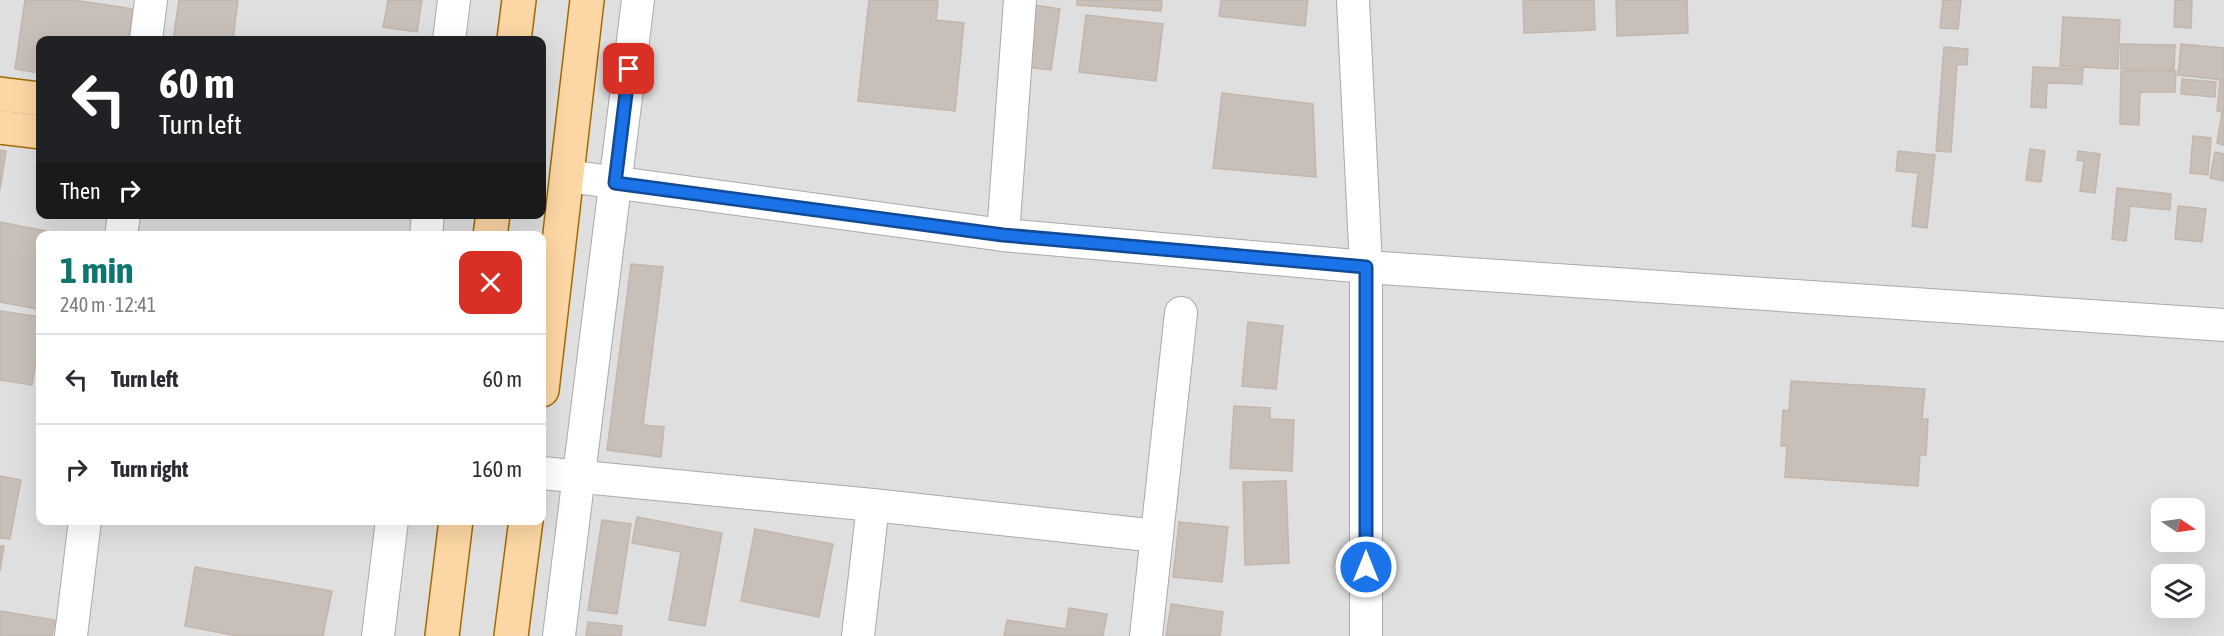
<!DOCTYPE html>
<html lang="en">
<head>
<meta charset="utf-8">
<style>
	:root { --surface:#fff; --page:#f2f2f3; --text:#2b2b33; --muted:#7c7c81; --line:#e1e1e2; --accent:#0f766e }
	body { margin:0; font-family:"Asap Condensed",sans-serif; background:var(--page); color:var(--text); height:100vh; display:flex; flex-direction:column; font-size:22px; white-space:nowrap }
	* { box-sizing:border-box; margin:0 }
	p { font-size:20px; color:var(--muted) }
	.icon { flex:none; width:33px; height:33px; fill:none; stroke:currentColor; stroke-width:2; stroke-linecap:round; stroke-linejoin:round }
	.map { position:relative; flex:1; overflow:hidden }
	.sheet { position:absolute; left:36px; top:231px; width:510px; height:294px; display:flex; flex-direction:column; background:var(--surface); border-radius:12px; box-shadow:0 6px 24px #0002 }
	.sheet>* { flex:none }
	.banner { position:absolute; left:36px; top:36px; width:510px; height:183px; border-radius:12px; box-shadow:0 6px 24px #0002; background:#202124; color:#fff; overflow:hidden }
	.needle { width:39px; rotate:103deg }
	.buttons { position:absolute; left:2151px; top:498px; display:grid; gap:12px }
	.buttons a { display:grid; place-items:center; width:54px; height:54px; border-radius:12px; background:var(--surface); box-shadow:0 6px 24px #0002; font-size:30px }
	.pin { position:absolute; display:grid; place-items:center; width:51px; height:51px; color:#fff; margin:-26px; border-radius:12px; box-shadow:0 3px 9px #0006 }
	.me { position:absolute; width:66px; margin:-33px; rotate:0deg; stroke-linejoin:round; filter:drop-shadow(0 0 4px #0008) }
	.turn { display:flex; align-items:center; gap:21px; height:126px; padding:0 24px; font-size:27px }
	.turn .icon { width:78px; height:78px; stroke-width:2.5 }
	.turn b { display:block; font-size:42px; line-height:51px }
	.then { display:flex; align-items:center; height:57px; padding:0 24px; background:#0003; gap:12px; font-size:22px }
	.round { display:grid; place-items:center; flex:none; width:63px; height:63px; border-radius:12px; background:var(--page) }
	.summary { display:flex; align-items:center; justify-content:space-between; height:102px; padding:0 24px }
	h1 { font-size:36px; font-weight:700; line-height:45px; color:var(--accent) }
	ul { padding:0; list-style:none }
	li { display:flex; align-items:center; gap:18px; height:90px; padding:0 24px; border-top:2px solid var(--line) }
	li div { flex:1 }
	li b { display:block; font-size:22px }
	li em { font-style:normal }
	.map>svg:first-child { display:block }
</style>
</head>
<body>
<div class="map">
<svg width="2224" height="636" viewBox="0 0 2224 636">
	<rect width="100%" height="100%" fill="#f2efe9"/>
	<path fill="#e0dfdf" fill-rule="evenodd" d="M 0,0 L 2224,0 L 2224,636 L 0,636 ZM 40,40 L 542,40 L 542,214 L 40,214 ZM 40,236 L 542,236 L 542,520 L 40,520 ZM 2162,508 L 2194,508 L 2194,542 L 2162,542 ZM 2162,574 L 2194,574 L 2194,608 L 2162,608 Z"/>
	<g fill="#c7bfb8" stroke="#c4b6ab" stroke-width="1.5">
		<path d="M 25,0 L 73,0 L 133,9 L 129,40 L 40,40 L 40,73 L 15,69 Z"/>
		<path d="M 179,0 L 238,0 L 233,40 L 173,40 Z"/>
		<path d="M 388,0 L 422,0 L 417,32 L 383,27 Z"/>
		<path d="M 869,0 L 938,0 L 936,20 L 964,23 L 955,111 L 858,101 Z"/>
		<path d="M 1077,0 L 1162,0 L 1161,11 L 1077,5 Z"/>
		<path d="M 1221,0 L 1308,0 L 1305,26 L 1219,16 Z"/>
		<path d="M 1523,0 L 1594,0 L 1595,30 L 1524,33 Z"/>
		<path d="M 1616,0 L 1687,0 L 1688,33 L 1617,36 Z"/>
		<path d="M 1943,0 L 1961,0 L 1958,29 L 1940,28 Z"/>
		<path d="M 2175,0 L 2192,0 L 2191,28 L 2174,27 Z"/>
		<path d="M 1034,5 L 1060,9 L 1051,70 L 1026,67 Z"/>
		<path d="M 1086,15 L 1163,24 L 1156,81 L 1079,72 Z"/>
		<path d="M 2063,17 L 2120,20 L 2118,69 L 2060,66 Z"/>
		<path d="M 2121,44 L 2175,45 L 2174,70 L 2121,69 Z"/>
		<path d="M 2181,44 L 2224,48 L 2224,80 L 2178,75 Z"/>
		<path d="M 1944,47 L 1968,49 L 1967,65 L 1957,64 L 1951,152 L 1936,151 Z"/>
		<path d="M 2033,67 L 2083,69 L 2082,84 L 2047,83 L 2046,108 L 2031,107 Z"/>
		<path d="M 2121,71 L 2176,71 L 2175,92 L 2140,92 L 2139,125 L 2120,124 Z"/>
		<path d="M 2182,79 L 2216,82 L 2215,97 L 2181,94 Z"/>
		<path d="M 2220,81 L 2224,82 L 2224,112 L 2217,111 Z"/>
		<path d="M 1222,93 L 1313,104 L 1316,177 L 1213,168 Z"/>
		<path d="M 2222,113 L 2224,113 L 2224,145 L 2217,143 Z"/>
		<path d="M 2193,136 L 2211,138 L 2208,175 L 2190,173 Z"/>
		<path d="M 2030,149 L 2045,151 L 2041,182 L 2026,180 Z"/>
		<path d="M 0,150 L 6,151 L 0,190 Z"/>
		<path d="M 1898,151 L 1935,155 L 1927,228 L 1912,226 L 1918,173 L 1896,171 Z"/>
		<path d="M 2078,151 L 2100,154 L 2095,193 L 2080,191 L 2084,161 L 2077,160 Z"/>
		<path d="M 2215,152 L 2224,154 L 2224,181 L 2210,178 Z"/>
		<path d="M 2117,188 L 2171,194 L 2170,210 L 2130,206 L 2126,241 L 2112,239 Z"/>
		<path d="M 2178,206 L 2206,209 L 2202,242 L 2175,239 Z"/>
		<path d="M 0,222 L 52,232 L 52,236 L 40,236 L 40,292 L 37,309 L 0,302 Z"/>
		<path d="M 631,264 L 663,267 L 643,425 L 664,427 L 661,457 L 607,450 Z"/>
		<path d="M 0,311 L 40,317 L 40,335 L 32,385 L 0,380 Z"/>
		<path d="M 1248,322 L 1283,326 L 1276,389 L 1242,386 Z"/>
		<path d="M 1791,381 L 1925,389 L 1922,419 L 1928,419 L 1926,455 L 1920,455 L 1918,486 L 1785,477 L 1787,446 L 1781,446 L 1783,410 L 1789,411 Z"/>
		<path d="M 1234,406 L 1270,408 L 1270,419 L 1294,420 L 1292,471 L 1230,468 Z"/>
		<path d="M 0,476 L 21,480 L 10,539 L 0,538 Z"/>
		<path d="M 1286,481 L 1289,563 L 1245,565 L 1243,482 Z"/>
		<path d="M 637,517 L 722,533 L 705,626 L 669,620 L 681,552 L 632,543 Z"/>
		<path d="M 602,520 L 631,524 L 617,614 L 588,610 Z"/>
		<path d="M 1179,522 L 1228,527 L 1222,582 L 1173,577 Z"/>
		<path d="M 755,529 L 833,544 L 819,617 L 741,601 Z"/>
		<path d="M 0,546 L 4,546 L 0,571 Z"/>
		<path d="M 195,567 L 332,591 L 323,636 L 237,636 L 185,626 Z"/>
		<path d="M 1171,604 L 1223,612 L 1220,636 L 1166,636 Z"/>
		<path d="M 1069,608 L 1107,614 L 1103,636 L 1004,636 L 1007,620 L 1066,629 Z"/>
		<path d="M 0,611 L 55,620 L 52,636 L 0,636 Z"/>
		<path d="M 588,622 L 622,626 L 621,636 L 586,636 Z"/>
	</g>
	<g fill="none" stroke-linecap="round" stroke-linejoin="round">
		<g stroke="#a9a9a9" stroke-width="34">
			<g id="minor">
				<path d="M 1353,0 L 1366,267 L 1366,636"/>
				<path d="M 146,40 L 151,0"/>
				<path d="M 449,40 L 454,0"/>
				<path d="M 567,176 L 1003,235 L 1366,267 L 2224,325"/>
				<path d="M 1003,235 L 1020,0"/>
				<path d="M 121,236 L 124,214"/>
				<path d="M 426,236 L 428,214"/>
				<path d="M 542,473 L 873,505 L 1157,536"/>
				<path d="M 71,636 L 85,520"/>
				<path d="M 378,636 L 392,520"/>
				<path d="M 559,636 L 638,0"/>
				<path d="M 858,636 L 873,505"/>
				<path d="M 1146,636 L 1181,313"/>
			</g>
		</g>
		<g stroke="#a06b00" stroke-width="36">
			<g id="major">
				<path d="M 514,40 L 519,0"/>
				<path d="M 0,94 L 40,99"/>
				<path d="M 0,127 L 40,132"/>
				<path d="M 490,236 L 493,214"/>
				<path d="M 542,390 L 587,0"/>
				<path d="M 442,636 L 456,520"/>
				<path d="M 511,636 L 526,520"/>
			</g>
		</g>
		<use href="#minor" stroke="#fff" stroke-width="32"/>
		<use href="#major" stroke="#fcd6a4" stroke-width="33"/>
	</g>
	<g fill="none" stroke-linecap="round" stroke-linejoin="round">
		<g stroke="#114b97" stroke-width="15">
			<path id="route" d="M 629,69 L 615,183 L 1003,235 L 1366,267 L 1366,567"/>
		</g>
		<use href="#route" stroke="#1a73e8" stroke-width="10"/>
	</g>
</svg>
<div class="buttons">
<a><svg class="needle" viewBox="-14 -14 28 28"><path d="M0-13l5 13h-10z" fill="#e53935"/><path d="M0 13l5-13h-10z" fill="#7c7c81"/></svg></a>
<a><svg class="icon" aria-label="layers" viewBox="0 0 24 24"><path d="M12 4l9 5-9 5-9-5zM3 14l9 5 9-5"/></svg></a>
</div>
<div class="pin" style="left:629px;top:69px;background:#d93025"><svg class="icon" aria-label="arrive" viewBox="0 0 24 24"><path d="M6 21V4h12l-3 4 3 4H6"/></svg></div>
<svg class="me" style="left:1366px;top:567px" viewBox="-20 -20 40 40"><circle r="17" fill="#1a73e8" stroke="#fff" stroke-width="3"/><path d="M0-11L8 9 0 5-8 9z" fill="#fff"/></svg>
<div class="banner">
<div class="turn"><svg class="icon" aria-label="left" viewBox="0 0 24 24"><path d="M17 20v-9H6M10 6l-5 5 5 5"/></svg><div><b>60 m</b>Turn left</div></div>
<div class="then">Then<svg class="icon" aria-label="right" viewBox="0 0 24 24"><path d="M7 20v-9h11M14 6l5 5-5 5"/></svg></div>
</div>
<section class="sheet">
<div class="summary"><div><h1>1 min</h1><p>240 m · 12:41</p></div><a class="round" style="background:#d93025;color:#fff"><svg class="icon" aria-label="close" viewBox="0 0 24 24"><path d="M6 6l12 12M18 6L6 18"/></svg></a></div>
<ul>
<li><svg class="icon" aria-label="left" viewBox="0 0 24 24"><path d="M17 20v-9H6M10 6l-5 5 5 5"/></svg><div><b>Turn left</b></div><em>60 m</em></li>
<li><svg class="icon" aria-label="right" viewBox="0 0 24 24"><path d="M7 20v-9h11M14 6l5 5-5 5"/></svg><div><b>Turn right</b></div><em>160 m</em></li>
</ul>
</section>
</div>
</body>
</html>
